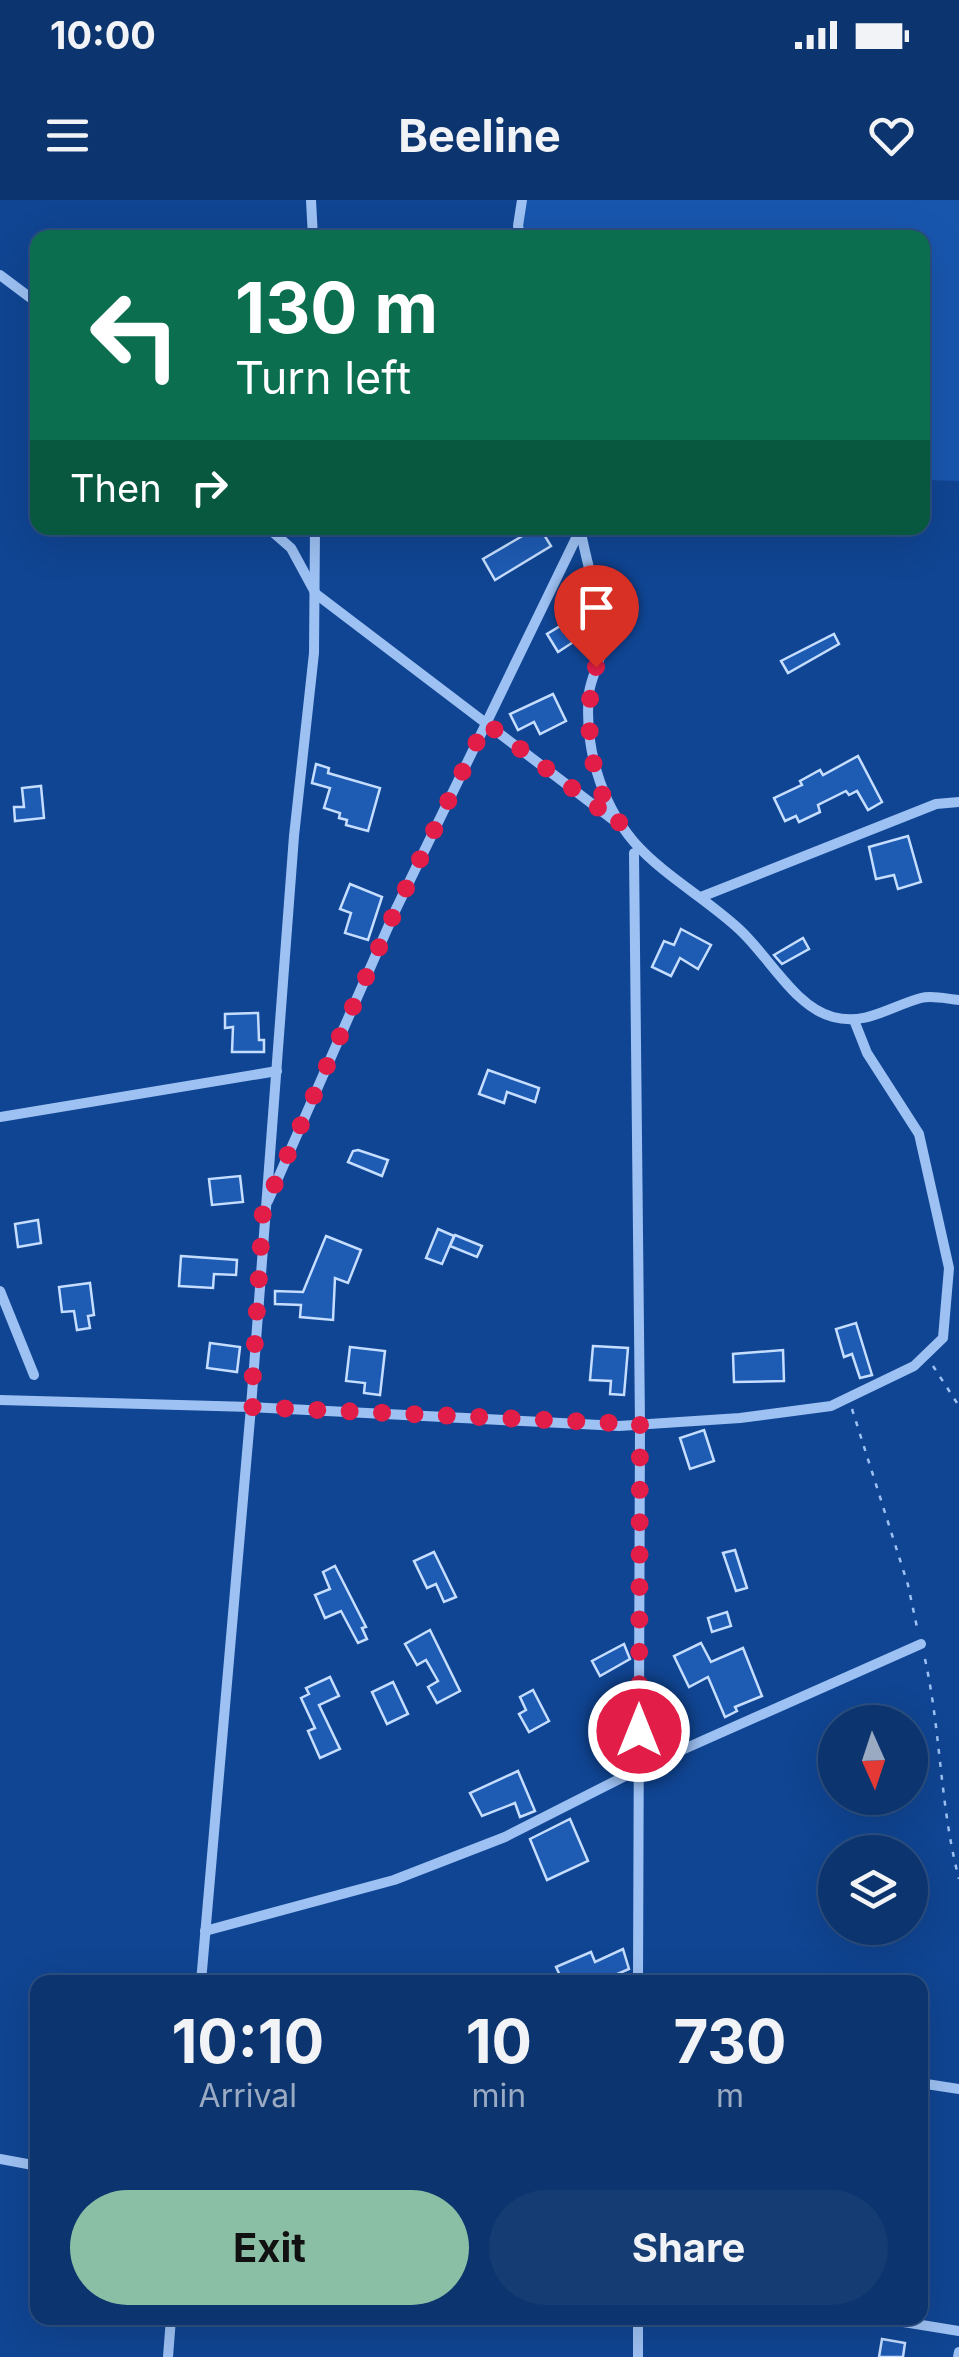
<!DOCTYPE html>
<html lang="en">
<head>
<meta charset="utf-8">
<style>
	:root { --surface:#0c346e; --page:#153c73; --text:#f1f3f6; --muted:#9aaac2; --line:#2c4f81; --accent:#8abfa5 }
	body { margin:0; font-family:Inter,sans-serif; background:var(--page); color:var(--text); height:100vh; display:flex; flex-direction:column; font-size:38px; white-space:nowrap }
	* { box-sizing:border-box; margin:0 }
	p { font-size:32px; color:var(--muted) }
	.icon { flex:none; width:55px; height:55px; fill:none; stroke:currentColor; stroke-width:2; stroke-linecap:round; stroke-linejoin:round }
	.map { position:relative; flex:1; overflow:hidden }
	.details { position:absolute; left:30px; top:1775px; width:898px; height:350px; display:flex; flex-direction:column; background:var(--surface); border-radius:20px; box-shadow:0 10px 40px #0002,0 0 0 2px var(--line) }
	.details>* { flex:none }
	.top-card { position:absolute; left:30px; top:30px; width:900px; height:305px; border-radius:20px; box-shadow:0 10px 40px #0002,0 0 0 2px var(--line); background:#0b6e4f; color:#fff; overflow:hidden }
	.needle { width:65px; rotate:177deg }
	.tools { position:absolute; left:818px; top:1505px; display:grid; gap:20px }
	.tools a { display:grid; place-items:center; width:110px; height:110px; border-radius:50%; background:var(--surface); box-shadow:0 10px 40px #0002,0 0 0 2px var(--line); font-size:50px }
	.pin { position:absolute; display:grid; place-items:center; width:85px; height:85px; color:#fff; margin:-102px -42px; border-radius:50% 50% 50% 0; rotate:-45deg; box-shadow:0 0 10px #0007 }
	.pin .icon { rotate:45deg }
	.me { position:absolute; width:110px; margin:-55px; rotate:0deg; stroke-linejoin:round; filter:drop-shadow(0 0 8px #0008) }
	.turn { display:flex; align-items:center; gap:35px; height:210px; padding:0 40px; font-size:45px }
	.turn .icon { width:130px; height:130px; stroke-width:2.5 }
	.turn b { display:block; font-size:70px; line-height:85px }
	.then { display:flex; align-items:center; height:95px; padding:0 40px; background:#0003; gap:20px; font-size:38px }
	.eta { display:flex; justify-content:space-evenly; align-items:center; height:170px; text-align:center }
	.eta b { font-size:60px; font-weight:700; line-height:70px }
	.primary-button { display:flex; gap:20px; margin-top:auto; padding:20px 40px }
	.primary-button a { flex:1; height:115px; border-radius:60px; background:var(--accent); color:#111; font-size:40px; font-weight:700; line-height:115px; text-align:center }
	.primary-button a+a { background:var(--page); color:var(--text) }
	.status { display:flex; justify-content:space-between; align-items:center; height:70px; padding:0 50px; background:var(--surface); direction:ltr }
	.status svg { height:28px; fill:currentColor }
	header { display:flex; justify-content:space-between; align-items:center; height:130px; padding:0 40px; background:var(--surface); font-size:45px; font-weight:700 }
	.map>svg:first-child { display:block }
</style>
</head>
<body>
<div class="status"><b>10:00</b><svg viewBox="0 0 49 12"><path d="M0 12V9h3v3zM5 12V6h3v6zM10 12V3h3v9zM15 12V0h3v12zM26 1h20v11H26zM47 4h2v5h-2z"/></svg></div>
<header><svg class="icon" aria-label="menu" viewBox="0 0 24 24"><path d="M4 6h16M4 12h16M4 18h16"/></svg>Beeline<svg class="icon" aria-label="heart" viewBox="0 0 24 24"><path d="M12 20l-8-8c-3-5 5-10 8-4 3-6 11-1 8 4z"/></svg></header>
<div class="map">
<svg width="959" height="2157" viewBox="0 0 959 2157">
	<rect width="100%" height="100%" fill="#104593"/>
	<path fill="#1856ae" d="M 522,0 L 959,0 L 959,281 L 923,280 L 922,38 L 525,37 L 519,6 Z"/>
	<g fill="#1e5bb3" stroke="#c5ddfe" stroke-width="2.5">
		<path d="M 536,328 L 540,328 L 551,346 L 495,380 L 483,359 Z"/>
		<path d="M 567,422 L 578,439 L 558,452 L 547,434 Z"/>
		<path d="M 834,434 L 839,444 L 788,473 L 781,461 Z"/>
		<path d="M 553,494 L 566,521 L 540,534 L 534,522 L 518,530 L 510,514 Z"/>
		<path d="M 858,556 L 882,602 L 868,610 L 857,591 L 849,595 L 846,591 L 818,605 L 820,612 L 799,622 L 796,616 L 785,621 L 774,598 L 802,585 L 800,581 L 820,570 L 823,575 Z"/>
		<path d="M 316,564 L 329,568 L 328,573 L 380,588 L 368,631 L 346,625 L 347,620 L 339,618 L 340,613 L 324,608 L 330,588 L 312,583 Z"/>
		<path d="M 41,586 L 44,618 L 15,621 L 14,607 L 24,607 L 22,588 Z"/>
		<path d="M 908,636 L 921,682 L 898,689 L 894,675 L 876,679 L 869,647 Z"/>
		<path d="M 350,684 L 382,697 L 368,740 L 345,733 L 351,713 L 340,709 Z"/>
		<path d="M 681,729 L 711,745 L 698,769 L 680,758 L 671,776 L 652,767 L 664,741 L 674,745 Z"/>
		<path d="M 803,738 L 809,749 L 782,764 L 774,755 Z"/>
		<path d="M 258,813 L 259,840 L 264,840 L 264,852 L 232,852 L 233,827 L 225,828 L 225,814 Z"/>
		<path d="M 488,870 L 539,888 L 535,902 L 507,892 L 504,903 L 479,894 Z"/>
		<path d="M 358,950 L 388,960 L 382,976 L 348,962 L 353,951 Z"/>
		<path d="M 240,976 L 243,1002 L 212,1005 L 209,979 Z"/>
		<path d="M 38,1020 L 41,1043 L 18,1047 L 15,1024 Z"/>
		<path d="M 438,1029 L 454,1036 L 442,1064 L 426,1058 Z"/>
		<path d="M 455,1035 L 482,1046 L 477,1057 L 450,1046 Z"/>
		<path d="M 326,1036 L 361,1050 L 348,1083 L 335,1078 L 333,1120 L 300,1117 L 301,1105 L 275,1104 L 275,1091 L 303,1092 Z"/>
		<path d="M 181,1056 L 237,1060 L 236,1075 L 214,1074 L 213,1088 L 179,1086 Z"/>
		<path d="M 90,1083 L 94,1115 L 88,1116 L 90,1128 L 77,1130 L 74,1111 L 62,1112 L 59,1087 Z"/>
		<path d="M 856,1123 L 872,1175 L 860,1178 L 852,1154 L 844,1157 L 836,1129 Z"/>
		<path d="M 210,1143 L 240,1147 L 237,1172 L 207,1168 Z"/>
		<path d="M 593,1146 L 628,1148 L 624,1195 L 610,1194 L 611,1181 L 590,1180 Z"/>
		<path d="M 350,1147 L 385,1151 L 380,1195 L 364,1193 L 365,1183 L 346,1181 Z"/>
		<path d="M 783,1150 L 784,1181 L 734,1182 L 733,1154 Z"/>
		<path d="M 704,1230 L 714,1261 L 690,1269 L 680,1238 Z"/>
		<path d="M 735,1350 L 747,1388 L 736,1391 L 723,1353 Z"/>
		<path d="M 434,1352 L 456,1397 L 444,1402 L 436,1384 L 427,1388 L 414,1361 Z"/>
		<path d="M 335,1366 L 366,1427 L 362,1428 L 367,1439 L 358,1443 L 341,1411 L 325,1418 L 315,1395 L 330,1389 L 323,1372 Z"/>
		<path d="M 727,1412 L 731,1426 L 712,1432 L 708,1418 Z"/>
		<path d="M 430,1430 L 460,1491 L 437,1503 L 428,1487 L 438,1481 L 426,1460 L 417,1465 L 405,1444 Z"/>
		<path d="M 701,1443 L 711,1462 L 743,1448 L 762,1496 L 735,1507 L 737,1511 L 725,1517 L 708,1477 L 689,1487 L 674,1456 Z"/>
		<path d="M 624,1444 L 630,1459 L 600,1476 L 592,1461 Z"/>
		<path d="M 330,1477 L 339,1496 L 319,1505 L 340,1549 L 320,1558 L 308,1531 L 315,1528 L 301,1498 L 309,1494 L 306,1488 Z"/>
		<path d="M 393,1482 L 408,1514 L 387,1524 L 372,1492 Z"/>
		<path d="M 533,1490 L 549,1521 L 529,1532 L 519,1514 L 526,1510 L 520,1497 Z"/>
		<path d="M 518,1571 L 535,1611 L 520,1617 L 515,1603 L 482,1616 L 470,1593 Z"/>
		<path d="M 570,1619 L 588,1661 L 547,1680 L 530,1639 Z"/>
		<path d="M 623,1749 L 629,1769 L 606,1779 L 604,1775 L 588,1782 L 563,1782 L 556,1767 L 591,1752 L 595,1762 Z"/>
		<path d="M 882,2139 L 905,2143 L 903,2157 L 879,2157 Z"/>
	</g>
	<g fill="none" stroke-linecap="round" stroke-linejoin="round">
		<g stroke="#9dc1f3" stroke-width="2.5" stroke-dasharray="5 8" stroke-linecap="butt">
			<path d="M 933,1166 L 959,1206"/>
			<path d="M 852,1209 L 908,1385 L 918,1432"/>
			<path d="M 925,1459 C 941,1532 940,1607 959,1679"/>
		</g>
		<g stroke="#9dc1f3" stroke-width="10">
			<path d="M 311,0 L 313,38"/>
			<path d="M 521,38 L 518,26 L 522,0"/>
			<path d="M 0,75 L 32,99 L 38,99"/>
			<path d="M 268,328 L 291,348 L 316,394 L 616,622"/>
			<path d="M 580,328 C 587,365 600,404 602,441 C 603,458 591,476 589,493 C 584,545 600,602 634,642 C 664,676 707,699 740,730 C 770,758 795,807 833,817 C 866,826 891,806 921,798 C 932,795 947,799 959,800"/>
			<path d="M 634,653 L 640,1224 L 638,1782"/>
			<path d="M 701,697 L 936,604 L 959,602"/>
			<path d="M 0,917 L 277,871"/>
			<path d="M 268,1001 L 396,709 L 580,330"/>
			<path d="M 0,1091 L 34,1175"/>
			<path d="M 0,1200 L 251,1207 L 619,1226 L 740,1218 L 831,1206 L 914,1166 L 943,1138 L 949,1068 L 919,934 L 867,853 L 854,820"/>
			<path d="M 205,1731 L 394,1680 L 505,1637 L 639,1569 L 921,1444"/>
			<path d="M 201,1782 L 251,1207 L 294,636 L 314,453 L 315,328"/>
			<path d="M 920,1883 L 959,1889"/>
			<path d="M 0,1959 L 38,1966"/>
			<path d="M 638,2118 L 638,2157"/>
			<path d="M 879,2118 L 959,2131"/>
			<path d="M 168,2157 L 171,2118"/>
			<path d="M 958,2157 L 959,2152"/>
		</g>
	</g>
	<g fill="none" stroke-linecap="round" stroke-linejoin="round">
		<path stroke="#e11d48" stroke-width="18" stroke-dasharray="0 32.4" d="M 596,467 C 585,503 588,555 601,591 C 605,603 614,615 621,625 L 486,523 L 396,709 L 263,1011 L 251,1207 L 640,1224 L 639,1531"/>
	</g>
</svg>
<div class="tools">
<a><svg class="needle" viewBox="-14 -14 28 28"><path d="M0-13l5 13h-10z" fill="#e53935"/><path d="M0 13l5-13h-10z" fill="#9aaac2"/></svg></a>
<a><svg class="icon" aria-label="layers" viewBox="0 0 24 24"><path d="M12 4l9 5-9 5-9-5zM3 14l9 5 9-5"/></svg></a>
</div>
<div class="pin" style="left:596px;top:467px;background:#d93025"><svg class="icon" aria-label="arrive" viewBox="0 0 24 24"><path d="M6 21V4h12l-3 4 3 4H6"/></svg></div>
<svg class="me" style="left:639px;top:1531px" viewBox="-20 -20 40 40"><circle r="17" fill="#e11d48" stroke="#fff" stroke-width="3"/><path d="M0-11L8 9 0 5-8 9z" fill="#fff"/></svg>
<div class="top-card">
<div class="turn"><svg class="icon" aria-label="left" viewBox="0 0 24 24"><path d="M17 20v-9H6M10 6l-5 5 5 5"/></svg><div><b>130 m</b>Turn left</div></div>
<div class="then">Then<svg class="icon" aria-label="right" viewBox="0 0 24 24"><path d="M7 20v-9h11M14 6l5 5-5 5"/></svg></div>
</div>
<section class="details">
<div class="eta">
<div><b>10:10</b><p>Arrival</p></div>
<div><b>10</b><p>min</p></div>
<div><b>730</b><p>m</p></div>
</div>
<div class="primary-button"><a>Exit</a><a>Share</a></div>
</section>
</div>
</body>
</html>
